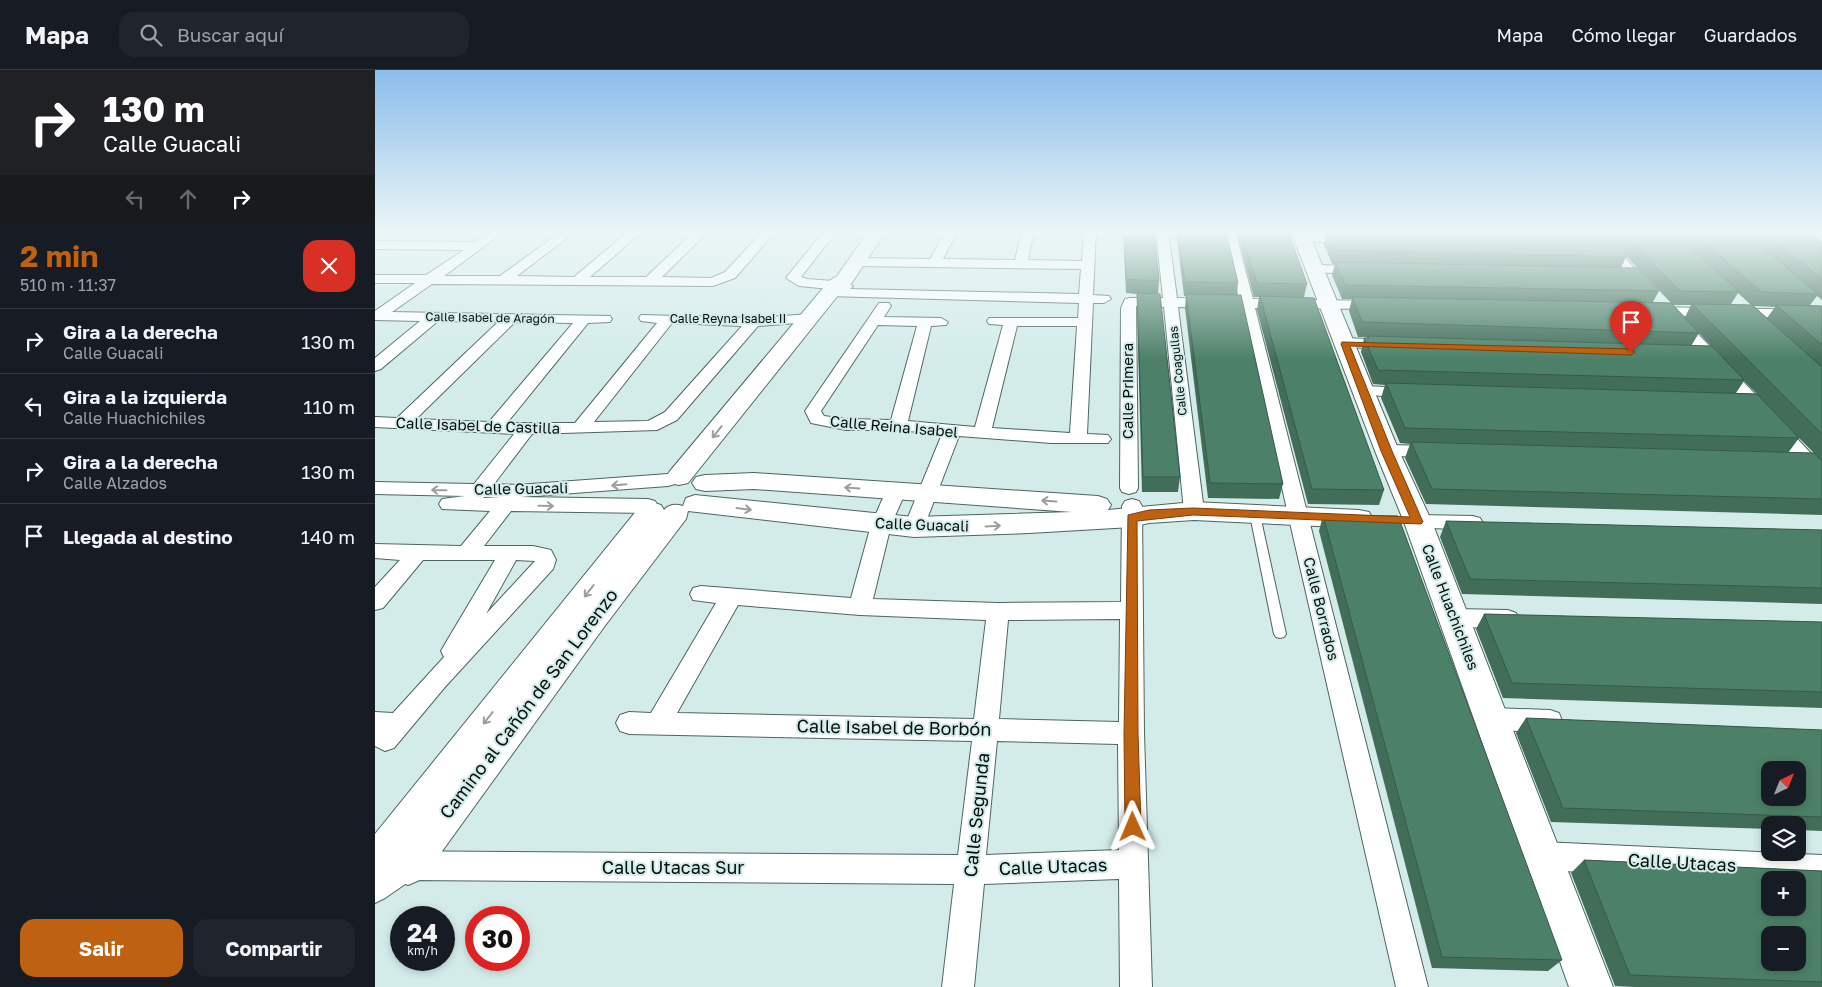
<!DOCTYPE html>
<html lang="es">
<head>
<meta charset="utf-8">
<style>
	:root { --surface:#171b24; --page:#20242c; --text:#f1f3f6; --muted:#9ea1a6; --line:#363941; --accent:#be6111 }
	body { margin:0; font-family:"Golos Text",sans-serif; background:var(--page); color:var(--text); height:100vh; display:flex; flex-direction:column; font-size:19px; white-space:nowrap }
	* { box-sizing:border-box; margin:0 }
	p { font-size:16px; color:var(--muted) }
	.icon { flex:none; width:28px; height:28px; fill:none; stroke:currentColor; stroke-width:2; stroke-linecap:round; stroke-linejoin:round }
	.map { position:relative; flex:1; overflow:hidden }
	.drawer { display:flex; flex-direction:column; background:var(--surface); width:375px }
	.drawer>* { flex:none }
	.hud { background:#202124; color:#fff; overflow:hidden }
	.needle { width:32px; rotate:43deg }
	.tools { position:absolute; left:1386px; top:691px; display:grid; gap:10px }
	.tools a { display:grid; place-items:center; width:45px; height:45px; border-radius:10px; background:var(--surface); box-shadow:0 2px 8px #0003; font-size:25px }
	.speed { position:absolute; left:15px; top:836px; display:flex; gap:10px; font-size:25px; font-weight:700; text-align:center }
	.speed>* { display:grid; place-content:center; width:65px; height:65px; border-radius:50%; background:var(--surface); box-shadow:0 2px 8px #0003; line-height:1 }
	.speed small { font-size:12px; font-weight:400 }
	.speed .limit { border:8px solid #d22; background:#fff; color:#111 }
	.pin { position:absolute; display:grid; place-items:center; width:42px; height:42px; color:#fff; margin:-51px -21px; border-radius:50% 50% 50% 0; rotate:-45deg; box-shadow:0 0 5px #0007 }
	.pin .icon { rotate:45deg }
	.me { position:absolute; width:55px; margin:-28px; rotate:359deg; stroke-linejoin:round; filter:drop-shadow(0 0 4px #0008) }
	.turn { display:flex; align-items:center; gap:18px; height:105px; padding:0 20px; font-size:22px }
	.turn .icon { width:65px; height:65px; stroke-width:2.5 }
	.turn b { display:block; font-size:35px; line-height:42px }
	.lanes { display:flex; align-items:center; height:48px; padding:0 20px; background:#0003; justify-content:center; gap:25px; direction:ltr }
	.lanes .off { opacity:.35 }
	.round { display:grid; place-items:center; flex:none; width:52px; height:52px; border-radius:15px; background:var(--page) }
	.overview { display:flex; align-items:center; justify-content:space-between; height:85px; padding:0 20px }
	h1 { font-size:30px; font-weight:700; line-height:38px; color:var(--accent) }
	.primary-button { display:flex; gap:10px; margin-top:auto; padding:10px 20px }
	.primary-button a { flex:1; height:58px; border-radius:15px; background:var(--accent); color:#fff; font-size:20px; font-weight:700; line-height:58px; text-align:center }
	.primary-button a+a { background:var(--page); color:var(--text) }
	ul { padding:0; list-style:none }
	li { display:flex; align-items:center; gap:15px; height:65px; padding:0 20px; border-top:1px solid var(--line) }
	li div { flex:1 }
	li b { display:block; font-size:19px }
	li em { font-style:normal }
	header { display:flex; align-items:center; gap:30px; box-sizing:border-box; height:70px; padding:0 25px; background:var(--surface); border-bottom:1px solid var(--line) }
	header strong { font-size:24px }
	nav { display:flex; gap:28px; margin-inline-start:auto; font-size:18px }
	.search { width:350px; height:45px; background:var(--page); display:flex; align-items:center; gap:12px; box-sizing:border-box; padding:0 18px; border-radius:15px; color:var(--muted); font-size:19px }
	main { display:flex; flex:1; min-height:0 }
	.map>svg:first-child { display:block }
</style>
</head>
<body>
<header>
<strong>Mapa</strong>
<div class="search"><svg class="icon" aria-label="search" viewBox="0 0 24 24"><circle cx="10" cy="10" r="6"/><path d="M15 15l6 6"/></svg>Buscar aquí</div>
<nav><a>Mapa</a><a>Cómo llegar</a><a>Guardados</a></nav>
</header>
<main>
<section class="drawer">
<div class="hud">
<div class="turn"><svg class="icon" aria-label="right" viewBox="0 0 24 24"><path d="M7 20v-9h11M14 6l5 5-5 5"/></svg><div><b>130 m</b>Calle Guacali</div></div>
<div class="lanes"><svg class="icon off" aria-label="left" viewBox="0 0 24 24"><path d="M17 20v-9H6M10 6l-5 5 5 5"/></svg><svg class="icon off" aria-label="ahead" viewBox="0 0 24 24"><path d="M12 20V5M6 11l6-6 6 6"/></svg><svg class="icon" aria-label="right" viewBox="0 0 24 24"><path d="M7 20v-9h11M14 6l5 5-5 5"/></svg></div>
</div>
<div class="overview"><div><h1>2 min</h1><p>510 m · 11:37</p></div><a class="round" style="background:#d93025;color:#fff"><svg class="icon" aria-label="close" viewBox="0 0 24 24"><path d="M6 6l12 12M18 6L6 18"/></svg></a></div>
<ul>
<li><svg class="icon" aria-label="right" viewBox="0 0 24 24"><path d="M7 20v-9h11M14 6l5 5-5 5"/></svg><div><b>Gira a la derecha</b><p>Calle Guacali</p></div><em>130 m</em></li>
<li><svg class="icon" aria-label="left" viewBox="0 0 24 24"><path d="M17 20v-9H6M10 6l-5 5 5 5"/></svg><div><b>Gira a la izquierda</b><p>Calle Huachichiles</p></div><em>110 m</em></li>
<li><svg class="icon" aria-label="right" viewBox="0 0 24 24"><path d="M7 20v-9h11M14 6l5 5-5 5"/></svg><div><b>Gira a la derecha</b><p>Calle Alzados</p></div><em>130 m</em></li>
<li><svg class="icon" aria-label="arrive" viewBox="0 0 24 24"><path d="M6 21V4h12l-3 4 3 4H6"/></svg><div><b>Llegada al destino</b></div><em>140 m</em></li>
</ul>
<div class="primary-button"><a>Salir</a><a>Compartir</a></div>
</section>
<div class="map">
<svg width="1447" height="917" viewBox="0 0 1447 917">
	<rect width="100%" height="100%" fill="#d3ecea"/>
	<g fill="none" stroke-linecap="round" stroke-linejoin="round">
		<g stroke="#4e6463" stroke-width="2">
			<path id="lane" d="M 880,442 L 885,445 L 911,564 L 909,567 L 905,568 L 901,567 L 899,564 L 875,445 Z"/>
		</g>
		<g stroke="#4e6463" stroke-width="2">
			<g id="street">
				<path d="M 115,161 L 130,161 L 69,206 L 125,206 L 187,161 L 201,161 L 142,206 L 199,207 L 254,161 L 268,161 L 215,207 L 271,207 L 320,161 L 334,161 L 287,207 L 336,208 L 350,202 L 388,161 L 401,161 L 360,208 L 338,216 L 57,214 L 17,242 L 235,246 L 237,249 L 235,252 L 213,253 L 132,353 L 200,353 L 282,253 L 266,251 L 264,248 L 266,245 L 379,248 L 435,244 L 442,248 L 435,252 L 383,256 L 302,350 L 282,360 L 157,364 L 119,414 L 142,415 L 293,404 L 300,406 L 302,410 L 300,414 L 293,416 L 145,427 L 273,429 L 280,431 L 283,436 L 280,441 L 273,443 L 136,441 L 109,476 L 158,476 L 176,480 L 181,490 L 178,499 L 70,617 L 19,678 L 10,681 L 0,676 L 0,642 L 18,643 L 69,587 L 66,581 L 70,574 L 120,490 L 48,490 L 8,538 L 0,540 L 0,517 L 25,490 L 0,488 L 0,474 L 86,476 L 115,441 L 67,439 L 64,434 L 67,429 L 90,426 L 0,424 L 0,412 L 99,414 L 139,364 L 0,357 L 0,347 L 22,348 L 123,252 L 63,251 L 6,299 L 0,301 L 0,288 L 45,251 L 0,250 L 0,241 L 40,213 L 0,213 L 0,205 L 51,205 L 89,180 L 0,179 L 0,171 L 100,172 ZM 140,252 L 198,253 L 114,352 L 41,349 ZM 297,253 L 367,256 L 290,342 L 273,351 L 219,352 ZM 109,427 L 126,427 L 108,428 ZM 141,490 L 160,491 L 111,544 Z"/>
				<path d="M 449,161 L 462,161 L 426,207 L 432,209 L 471,212 L 478,216 L 475,219 L 704,224 L 706,199 L 481,196 L 474,192 L 481,188 L 555,189 L 571,161 L 583,161 L 568,189 L 640,190 L 647,161 L 659,161 L 653,190 L 707,191 L 709,161 L 721,161 L 718,225 L 734,226 L 736,229 L 729,233 L 718,233 L 712,364 L 733,365 L 736,369 L 733,373 L 676,373 L 584,366 L 549,457 L 546,462 L 539,464 L 532,462 L 529,457 L 567,364 L 522,360 L 471,360 L 436,353 L 430,341 L 504,233 L 514,233 L 516,236 L 509,247 L 566,248 L 573,252 L 571,255 L 556,256 L 533,351 L 600,357 L 628,255 L 614,254 L 612,251 L 614,248 L 703,248 L 704,233 L 451,226 L 449,223 L 455,219 L 424,216 L 411,208 ZM 503,255 L 542,256 L 516,350 L 471,349 L 449,346 L 446,341 ZM 642,256 L 702,256 L 695,363 L 617,358 Z"/>
				<path d="M 781,161 L 793,161 L 802,228 L 864,229 L 848,161 L 860,161 L 878,229 L 1003,231 L 1010,235 L 1003,239 L 880,238 L 1053,917 L 1021,917 L 866,238 L 803,237 L 829,441 L 826,446 L 819,448 L 812,446 L 809,441 L 789,237 L 761,236 L 763,418 L 761,422 L 754,424 L 747,422 L 745,418 L 746,238 L 750,229 L 755,228 L 788,228 Z"/>
				<path d="M 1212,161 L 1225,161 L 1274,214 L 1276,217 L 1274,220 L 1264,220 Z"/>
				<path d="M 927,164 L 978,165 L 984,169 L 978,173 L 923,171 L 921,168 L 923,165 Z"/>
				<path d="M 938,195 L 986,196 L 993,200 L 986,204 L 933,202 L 931,199 Z"/>
				<path d="M 1277,237 L 1447,240 L 1447,248 L 1303,246 L 1307,247 L 1447,395 L 1447,412 L 1440,410 L 1297,253 L 1295,250 L 1302,246 L 1272,244 L 1270,241 L 1272,238 Z"/>
				<path d="M 970,268 L 1015,270 L 1023,275 L 1015,280 L 965,276 L 962,273 L 965,270 Z"/>
				<path d="M 989,316 L 1034,318 L 1040,320 L 1042,323 L 1040,326 L 1034,328 L 983,324 L 981,321 L 983,318 Z"/>
				<path d="M 1012,375 L 1060,376 L 1066,378 L 1069,382 L 1066,386 L 1060,388 L 1006,385 L 1003,381 L 1006,377 Z"/>
				<path d="M 521,415 L 528,417 L 531,421 L 516,455 L 498,529 L 623,533 L 746,532 L 747,436 L 750,431 L 757,429 L 764,431 L 767,436 L 769,663 L 777,917 L 745,917 L 744,809 L 609,814 L 599,917 L 567,917 L 579,814 L 36,810 L 10,828 L 0,833 L 0,781 L 583,785 L 597,671 L 254,664 L 245,661 L 241,653 L 245,645 L 254,642 L 276,643 L 341,533 L 318,530 L 315,524 L 318,518 L 326,516 L 476,528 L 496,455 L 511,421 L 514,417 ZM 363,535 L 485,545 L 611,550 L 599,649 L 302,643 ZM 745,549 L 744,652 L 624,649 L 633,550 ZM 622,671 L 743,674 L 744,780 L 611,785 Z"/>
				<path d="M 1043,445 L 1098,446 L 1105,448 L 1108,453 L 1105,458 L 1098,460 L 1036,457 L 1033,452 L 1036,447 Z"/>
				<path d="M 1079,539 L 1133,540 L 1141,543 L 1144,549 L 1141,555 L 1133,558 L 1079,557 L 1071,554 L 1068,548 L 1071,542 Z"/>
				<path d="M 1117,638 L 1175,640 L 1184,643 L 1187,651 L 1184,659 L 1175,662 L 1117,660 L 1108,657 L 1105,649 L 1108,641 Z"/>
				<path d="M 1167,772 L 1447,785 L 1447,813 L 1422,812 L 1422,810 L 1395,811 L 1167,800 L 1157,796 L 1153,786 L 1157,776 Z"/>
			</g>
		</g>
		<g stroke="#4e6463" stroke-width="2">
			<g id="secondary">
				<path d="M 494,161 L 511,161 L 476,214 L 468,219 L 313,413 L 304,415 L 295,413 L 291,407 L 295,401 L 454,211 L 462,206 Z"/>
				<path d="M 916,161 L 933,161 L 1024,381 L 1057,452 L 1238,917 L 1194,917 L 1029,452 L 1000,381 Z"/>
				<path d="M 379,403 L 723,426 L 732,429 L 736,435 L 733,440 L 819,432 L 984,440 L 994,442 L 998,449 L 994,456 L 984,458 L 819,450 L 774,453 L 757,457 L 654,463 L 539,467 L 313,441 L 311,449 L 229,557 L 47,809 L 33,815 L 19,809 L 17,805 L 14,809 L 0,815 L 0,764 L 266,435 L 276,432 L 286,435 L 289,440 C 294,434 301,434 308,436 L 311,428 L 320,425 L 539,447 L 697,442 L 379,419 L 330,421 L 321,419 L 317,413 L 321,407 L 330,405 Z"/>
			</g>
		</g>
		<use href="#lane" fill="#fff" fill-rule="evenodd"/>
		<use href="#street" fill="#fff" fill-rule="evenodd"/>
		<use href="#secondary" fill="#fff" fill-rule="evenodd"/>
	</g>
	<g fill="#426e59" fill-rule="evenodd">
		<path d="M 748,161 L 779,161 L 784,211 L 783,224 L 805,407 L 803,422 L 767,422 L 762,237 L 762,224 L 751,223 Z"/>
		<path d="M 801,161 L 851,161 L 863,213 L 862,225 L 908,414 L 904,429 L 833,428 L 810,238 L 811,226 L 809,226 Z"/>
		<path d="M 861,161 L 913,161 L 932,214 L 929,227 L 1009,420 L 1004,435 L 933,434 L 882,240 L 884,227 L 879,227 Z"/>
		<path d="M 939,161 L 1216,161 L 1215,164 L 1251,187 L 1246,198 L 1284,221 L 1278,232 L 1296,233 L 1227,161 L 1432,161 L 1447,172 L 1447,230 L 1442,226 L 1435,235 L 1447,236 L 1447,445 L 1051,434 L 1030,388 L 1035,374 L 1025,373 L 1006,328 L 1010,315 L 998,314 L 986,282 L 989,268 L 992,268 L 992,267 L 983,267 L 974,241 L 977,229 L 967,229 L 957,205 L 960,194 L 957,194 L 949,174 L 952,162 L 939,162 ZM 1363,223 L 1376,235 L 1356,234 ZM 1298,235 L 1316,235 L 1310,247 ZM 1379,236 L 1400,237 L 1392,248 ZM 1324,263 L 1336,276 L 1316,276 ZM 1369,311 L 1382,324 L 1361,323 ZM 1424,368 L 1439,383 L 1413,383 Z"/>
		<path d="M 948,445 L 1187,890 L 1173,901 L 1057,898 L 944,461 Z"/>
		<path d="M 1071,451 L 1447,460 L 1447,534 L 1087,524 L 1065,467 Z"/>
		<path d="M 1109,544 L 1447,552 L 1447,638 L 1128,628 L 1101,559 Z"/>
		<path d="M 1151,648 L 1447,660 L 1447,761 L 1422,760 L 1422,755 L 1395,755 L 1395,759 L 1176,752 L 1141,663 Z"/>
		<path d="M 1209,790 L 1447,801 L 1447,917 L 1260,917 L 1240,916 L 1196,803 Z"/>
	</g>
	<g fill="#4d8068" stroke="#365a49" fill-rule="evenodd">
		<path d="M 749,161 L 779,161 L 784,211 L 751,209 Z"/>
		<path d="M 803,161 L 851,161 L 863,213 L 810,212 Z"/>
		<path d="M 866,161 L 913,161 L 932,214 L 882,213 Z"/>
		<path d="M 952,161 L 1230,165 L 1251,187 L 960,180 Z"/>
		<path d="M 1246,161 L 1298,161 L 1364,222 L 1305,221 Z"/>
		<path d="M 1317,161 L 1368,161 L 1443,224 L 1386,222 Z"/>
		<path d="M 1387,161 L 1432,161 L 1447,172 L 1447,209 Z"/>
		<path d="M 960,192 L 1262,198 L 1284,221 L 970,215 Z"/>
		<path d="M 762,223 L 785,224 L 805,407 L 768,407 Z"/>
		<path d="M 811,224 L 866,225 L 908,414 L 835,413 Z"/>
		<path d="M 885,226 L 939,228 L 1009,420 L 937,419 Z"/>
		<path d="M 977,227 L 1296,233 L 1324,263 L 987,252 Z"/>
		<path d="M 1317,234 L 1377,235 L 1447,297 L 1447,364 Z"/>
		<path d="M 1401,235 L 1447,236 L 1447,275 Z"/>
		<path d="M 993,266 L 1337,276 L 1369,310 L 1003,300 L 989,268 L 994,268 Z"/>
		<path d="M 1011,313 L 1382,324 L 1424,368 L 1030,358 Z"/>
		<path d="M 1036,372 L 1439,383 L 1447,391 L 1447,429 L 1057,419 Z"/>
		<path d="M 948,445 L 1023,446 L 1187,890 L 1067,887 Z"/>
		<path d="M 1071,451 L 1447,460 L 1447,518 L 1095,509 Z"/>
		<path d="M 1109,544 L 1447,552 L 1447,622 L 1137,613 Z"/>
		<path d="M 1151,648 L 1447,660 L 1447,747 L 1188,738 ZM 1395,700 L 1422,700 L 1422,728 L 1395,728 Z"/>
		<path d="M 1209,790 L 1447,801 L 1447,912 L 1255,905 ZM 1395,810 L 1422,810 L 1422,838 L 1395,838 ZM 1395,865 L 1422,865 L 1422,892 L 1395,892 Z"/>
	</g>
	<defs><path id="oneway-shaft" d="M-6 0H5M1.5-3L5.5 0L1.5 3" fill="none" stroke-width="1.6" stroke-linecap="round" stroke-linejoin="round" transform="scale(1.25)"/></defs>
	<g stroke="#9b9f9e">
		<use href="#oneway-shaft" transform="translate(342 362) rotate(129)"/>
		<use href="#oneway-shaft" transform="translate(244 415) rotate(175)"/>
		<use href="#oneway-shaft" transform="translate(477 418) rotate(-176)"/>
		<use href="#oneway-shaft" transform="translate(64 420) rotate(-179)"/>
		<use href="#oneway-shaft" transform="translate(674 431) rotate(-176)"/>
		<use href="#oneway-shaft" transform="translate(171 436) rotate(1)"/>
		<use href="#oneway-shaft" transform="translate(369 439) rotate(7)"/>
		<use href="#oneway-shaft" transform="translate(618 456) rotate(-3)"/>
		<use href="#oneway-shaft" transform="translate(214 521) rotate(128)"/>
		<use href="#oneway-shaft" transform="translate(113 648) rotate(128)"/>
	</g>
	<linearGradient id="sky" x2="0" y2="1"><stop stop-color="#8bbdeb"/><stop offset="0.56" stop-color="#ebf6f6"/><stop offset="1" stop-color="#ebf6f6" stop-opacity="0"/></linearGradient>
	<rect width="1447" height="290" fill="url(#sky)"/>
	<path fill="#be6111" stroke="#7c3f0b" d="M 967,272 L 1256,279 L 1260,282 L 1256,285 L 975,276 L 1017,381 L 1048,452 L 1046,454 L 818,445 L 762,451 L 763,663 L 766,757 L 764,762 L 758,764 L 752,762 L 750,757 L 749,663 L 753,445 L 774,440 L 818,438 L 1035,447 L 1006,381 L 966,274 Z"/>
	<g text-anchor="middle" stroke-width="4" stroke-linejoin="round" paint-order="stroke">
		<g font-size="12" fill="#060e0d" stroke="#d3ecea">
			<text transform="translate(115 248) rotate(1)" y="4">Calle Isabel de Aragón</text>
			<text x="353" y="253">Calle Reyna Isabel II</text>
			<text transform="translate(803 301) rotate(-96)" y="4">Calle Coagullas</text>
		</g>
		<g font-size="15" fill="#060e0d" stroke="#d3ecea">
			<text transform="translate(753 321) rotate(-90)" y="5">Calle Primera</text>
			<text transform="translate(103 356) rotate(2)" y="5">Calle Isabel de Castilla</text>
			<text transform="translate(519 357) rotate(5)" y="5">Calle Reina Isabel</text>
			<text transform="translate(146 419) rotate(-1)" y="5">Calle Guacali</text>
			<text transform="translate(547 455) rotate(2)" y="5">Calle Guacali</text>
			<text transform="translate(1075 537) rotate(69)" y="5">Calle Huachichiles</text>
			<text transform="translate(946 539) rotate(76)" y="5">Calle Borrados</text>
		</g>
		<g font-size="18" fill="#060e0d" stroke="#d3ecea">
			<text transform="translate(154 634) rotate(-53)" y="6">Camino al Cañón de San Lorenzo</text>
			<text transform="translate(519 658) rotate(1)" y="6">Calle Isabel de Borbón</text>
			<text transform="translate(602 745) rotate(-84)" y="6">Calle Segunda</text>
			<text transform="translate(1307 793) rotate(3)" y="6">Calle Utacas</text>
			<text transform="translate(678 797) rotate(-2)" y="6">Calle Utacas</text>
			<text x="298" y="804">Calle Utacas Sur</text>
		</g>
	</g>
</svg>
<div class="tools">
<a><svg class="needle" viewBox="-14 -14 28 28"><path d="M0-13l5 13h-10z" fill="#e53935"/><path d="M0 13l5-13h-10z" fill="#9ea1a6"/></svg></a>
<a><svg class="icon" aria-label="layers" viewBox="0 0 24 24"><path d="M12 4l9 5-9 5-9-5zM3 14l9 5 9-5"/></svg></a>
<a>+</a>
<a>−</a>
</div>
<div class="speed"><div>24<small>km/h</small></div><div class="limit">30</div></div>
<div class="pin" style="left:1256px;top:282px;background:#d93025"><svg class="icon" aria-label="arrive" viewBox="0 0 24 24"><path d="M6 21V4h12l-3 4 3 4H6"/></svg></div>
<svg class="me" style="left:758px;top:757px" viewBox="-20 -20 40 40"><path d="M0-17L14 15 0 8-14 15z" fill="#be6111" stroke="#fff" stroke-width="4"/></svg>
</div>
</main>
</body>
</html>
